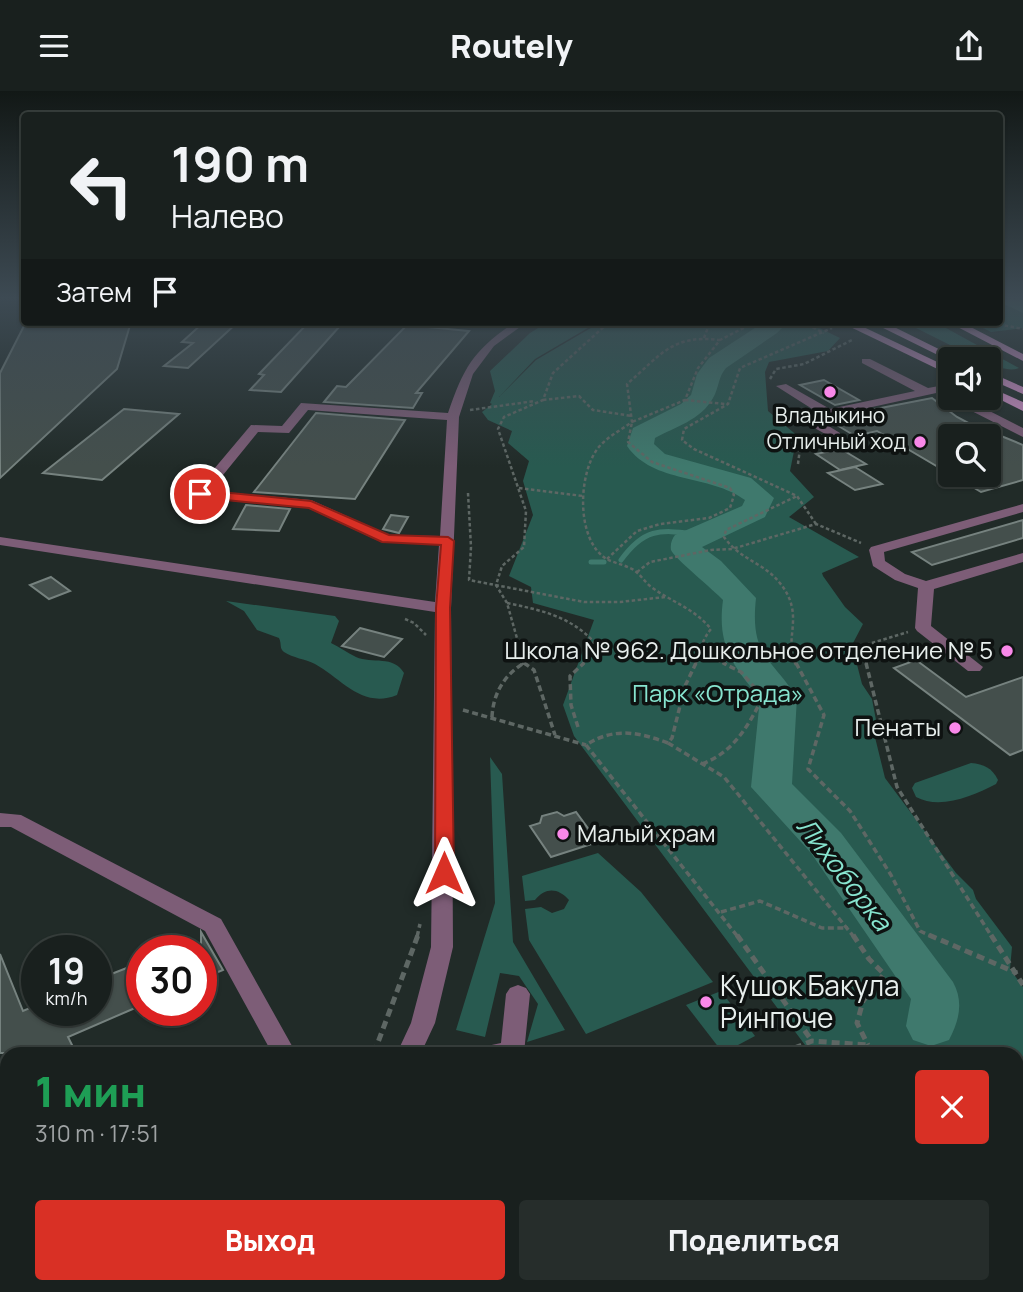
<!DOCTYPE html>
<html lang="ru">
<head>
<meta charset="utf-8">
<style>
	:root { --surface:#19201e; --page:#262d2b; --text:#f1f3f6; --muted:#9fa3a4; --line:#373e3c; --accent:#d93025 }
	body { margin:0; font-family:Manrope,sans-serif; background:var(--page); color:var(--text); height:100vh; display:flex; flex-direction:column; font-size:26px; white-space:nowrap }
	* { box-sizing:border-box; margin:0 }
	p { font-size:23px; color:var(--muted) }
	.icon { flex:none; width:38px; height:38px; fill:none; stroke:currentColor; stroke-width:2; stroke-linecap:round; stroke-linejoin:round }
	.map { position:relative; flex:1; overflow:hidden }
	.sheet { position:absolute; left:0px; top:956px; width:1024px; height:247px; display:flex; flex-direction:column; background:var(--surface); border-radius:21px 21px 0 0; box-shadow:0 2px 5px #0004,0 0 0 2px var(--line) }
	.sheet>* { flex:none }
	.banner { position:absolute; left:21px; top:21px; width:982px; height:214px; border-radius:7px; box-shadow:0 2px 5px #0004,0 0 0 2px var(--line); background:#19201e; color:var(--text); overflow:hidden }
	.fabs { position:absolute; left:938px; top:256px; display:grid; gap:14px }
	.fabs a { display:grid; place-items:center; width:63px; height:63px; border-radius:7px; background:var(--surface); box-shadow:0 2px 5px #0004,0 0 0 2px var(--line); font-size:35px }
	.speed { position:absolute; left:21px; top:844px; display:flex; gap:14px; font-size:35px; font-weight:700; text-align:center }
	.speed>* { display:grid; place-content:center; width:91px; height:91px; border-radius:50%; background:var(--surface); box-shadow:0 2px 5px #0004,0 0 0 2px var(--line); line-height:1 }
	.speed small { font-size:18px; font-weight:400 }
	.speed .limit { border:10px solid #d22; background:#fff; color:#111 }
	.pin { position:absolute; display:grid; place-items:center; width:60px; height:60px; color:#fff; margin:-30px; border:4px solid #fff; border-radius:50%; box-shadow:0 2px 7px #0007 }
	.me { position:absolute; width:77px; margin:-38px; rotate:0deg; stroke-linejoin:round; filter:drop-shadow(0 0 5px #0008) }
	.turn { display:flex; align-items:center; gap:24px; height:147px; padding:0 35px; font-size:32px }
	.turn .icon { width:91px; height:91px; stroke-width:2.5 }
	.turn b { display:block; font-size:49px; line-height:60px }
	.then { display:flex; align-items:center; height:66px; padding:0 35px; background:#0003; gap:14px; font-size:26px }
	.round { display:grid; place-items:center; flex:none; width:74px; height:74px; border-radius:7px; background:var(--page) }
	.summary { display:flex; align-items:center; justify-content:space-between; height:119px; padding:0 35px }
	h1 { font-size:42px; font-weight:800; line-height:52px; color:#1e9e55 }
	.action { display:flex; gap:14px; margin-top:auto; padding:14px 35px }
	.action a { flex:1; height:80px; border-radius:7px; background:var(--accent); color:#fff; font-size:28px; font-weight:800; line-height:80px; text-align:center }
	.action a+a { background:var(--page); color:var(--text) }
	header { display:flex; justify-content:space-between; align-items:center; height:91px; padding:0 35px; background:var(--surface); font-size:32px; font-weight:800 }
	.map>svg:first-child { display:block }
</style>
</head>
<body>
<header><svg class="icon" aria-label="menu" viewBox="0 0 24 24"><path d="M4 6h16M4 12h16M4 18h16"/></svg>Routely<svg class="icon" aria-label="share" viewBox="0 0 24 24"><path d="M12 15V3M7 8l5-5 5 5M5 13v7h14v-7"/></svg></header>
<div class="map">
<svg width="1023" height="1201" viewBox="0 0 1023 1201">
	<rect width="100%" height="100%" fill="#212b28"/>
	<g fill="#285a50">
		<path d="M 999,208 L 1023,208 L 1023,237 L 991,241 L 971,231 L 999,231 Z"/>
		<path d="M 548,231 L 598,231 L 535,268 L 499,306 L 536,269 L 601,231 L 807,231 L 840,247 L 828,260 L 769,271 L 765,281 L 768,320 L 800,347 L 794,360 L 790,380 L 814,406 L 789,426 L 859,466 L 822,482 L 823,485 L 845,516 L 863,533 L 852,554 L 862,593 L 872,608 L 876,629 L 873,638 L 885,687 L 956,782 L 973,799 L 976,808 L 1012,856 L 1010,878 L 1023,896 L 1023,983 L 1017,990 L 1017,962 L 785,962 L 805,954 L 574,645 L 563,614 L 594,529 L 533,512 L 531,496 L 509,485 L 533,424 L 523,390 L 529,370 L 508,352 L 512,340 L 488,329 L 482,321 L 492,313 L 490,312 L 495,300 L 490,280 L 530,242 Z"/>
		<path d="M 904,231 L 935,231 L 1019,277 C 1010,281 998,276 989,272 L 989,268 L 978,268 Z"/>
		<path d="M 226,510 L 335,525 L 339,530 L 331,552 C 339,556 348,562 356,566 C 372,573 394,564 404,582 L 397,604 C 362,618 342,588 315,573 C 305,568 293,567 284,561 C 279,557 282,553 279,547 L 257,539 L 244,520 Z"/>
		<path d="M 490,666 L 502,683 L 513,851 L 565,939 L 527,951 L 538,913 L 519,885 L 500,882 L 485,946 L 456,939 L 495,812 Z"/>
		<path d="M 971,672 C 984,673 992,677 998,689 L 996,693 C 973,705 940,719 916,706 L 912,697 L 915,692 Z"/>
		<path d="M 598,762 L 641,801 L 713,891 L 586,943 L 529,849 L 525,818 L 541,816 L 552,822 L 564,818 L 569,809 C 558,797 546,796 535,809 L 525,810 L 522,785 Z"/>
		<path d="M 721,900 L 755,945 L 723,962 L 686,914 Z"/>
		<path d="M 524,1195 L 895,1195 L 892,1201 L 521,1201 Z"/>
	</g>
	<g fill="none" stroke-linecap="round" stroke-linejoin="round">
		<g stroke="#3f796d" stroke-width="5">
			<path d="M 621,469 C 645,436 660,439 698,443"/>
			<path d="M 591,471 L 604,471"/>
		</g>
		<g fill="#3f796d" fill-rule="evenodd">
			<path d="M 999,208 L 1023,208 L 1023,222 L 1002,212 Z"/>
			<path d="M 764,231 L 788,231 L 777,242 L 726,277 C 718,286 719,297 713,307 C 701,329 675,336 655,347 L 654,353 L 665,363 L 751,387 L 774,407 L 765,426 L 702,456 L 721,470 L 756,507 C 750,563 769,565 797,606 L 792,693 L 841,742 L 953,891 C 964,911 959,930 949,949 L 931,955 L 913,949 L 906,935 L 911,908 L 811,762 L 751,696 L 760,607 C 732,574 717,554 723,509 C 715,500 673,466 671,459 C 670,453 672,448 675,444 L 742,415 L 745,409 C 710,383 653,393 627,355 L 633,337 L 681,313 L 691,304 L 697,283 L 709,267 Z"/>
			<path d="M 709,1195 L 771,1195 L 769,1201 L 706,1201 Z"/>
		</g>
	</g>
	<g fill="#444f4c" stroke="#76827f" stroke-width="2">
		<path d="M 26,231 L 131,231 L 117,278 L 0,387 L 0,282 Z"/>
		<path d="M 204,231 L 238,231 L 188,277 L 164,275 L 193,252 L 182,251 Z"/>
		<path d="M 306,234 L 339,236 L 281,301 L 250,299 L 264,284 L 259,283 Z"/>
		<path d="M 407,234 L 469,240 L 416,302 L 422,302 L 413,317 L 324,311 L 337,295 L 346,296 Z"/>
		<path d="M 824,289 L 859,309 L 835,314 L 800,294 Z"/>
		<path d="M 932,307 L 957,326 L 989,343 L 989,340 L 1023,354 L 1023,389 L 981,401 L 951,383 L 989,383 L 989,345 L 950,345 L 950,383 L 877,340 L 855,345 L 832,331 L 856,326 L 850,323 Z"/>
		<path d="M 124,318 L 179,323 L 102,389 L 43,382 Z"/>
		<path d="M 316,322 L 405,329 L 355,408 L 254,401 Z"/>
		<path d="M 841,358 L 866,373 L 840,379 L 816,363 Z"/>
		<path d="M 855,376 L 882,393 L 855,399 L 828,382 Z"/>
		<path d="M 246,414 L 290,418 L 279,440 L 233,438 Z"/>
		<path d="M 391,424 L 408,426 L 399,442 L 383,438 Z"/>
		<path d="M 1023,429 L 1023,447 L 932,474 L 912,461 Z"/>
		<path d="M 51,486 L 70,500 L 49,508 L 30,494 Z"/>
		<path d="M 360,537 L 402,548 L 384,566 L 342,555 Z"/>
		<path d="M 916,569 L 966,606 L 1023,586 L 1023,659 L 1010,664 L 894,577 Z"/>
		<path d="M 557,721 L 564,725 L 576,721 L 598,751 L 551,766 L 530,735 L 540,732 L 542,725 Z"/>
		<path d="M 201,841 L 223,879 L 201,888 Z"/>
		<path d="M 0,863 L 23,920 L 37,914 L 37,919 L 96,919 L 96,889 L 142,871 L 142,914 L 68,946 L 76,962 L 0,962 Z"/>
	</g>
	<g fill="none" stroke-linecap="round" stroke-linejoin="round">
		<g stroke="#5e6764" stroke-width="2.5" stroke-dasharray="3.5 2.5" stroke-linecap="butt">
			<path d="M 802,231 L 824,242"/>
			<path d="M 987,231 L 1023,238"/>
			<path d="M 704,247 L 710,231"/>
			<path d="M 770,288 L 776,278 L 804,273 L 854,248"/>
			<path d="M 543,309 L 579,305 L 593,319 L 632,325"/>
			<path d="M 685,309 L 725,313"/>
			<path d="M 470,319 L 535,310"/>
			<path d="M 798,373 L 800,357 L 821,350"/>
			<path d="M 519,397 L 583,405"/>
			<path d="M 468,402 L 471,456 L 469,489 L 584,511 L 620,511 L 665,506"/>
			<path d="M 816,433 L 797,405 L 694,358 L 682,349 L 684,338 L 728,313 L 740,277 L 832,237"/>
			<path d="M 607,468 L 637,440 L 660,433 L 709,427 L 730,417 L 734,404 L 730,397 L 652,371 L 628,351 L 632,331 L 685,309 L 698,277 L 720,249 L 755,231"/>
			<path d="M 637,481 L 650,471 L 711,459 L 732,458 L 816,433 L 861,452"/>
			<path d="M 507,512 C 540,519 570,525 594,551 L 588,568 L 582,574"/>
			<path d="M 405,528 L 414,532 L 426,544"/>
			<path d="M 701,561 L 727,574"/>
			<path d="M 524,572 L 527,574"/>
			<path d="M 521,574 L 524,572 L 507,512 L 496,494 L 502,475 L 524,456 L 526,420 L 498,338 L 504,326 L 543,309 L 553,282 L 609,231"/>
			<path d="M 695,574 C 701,560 701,550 711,538 C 694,517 671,511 650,495 C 643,489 639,481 630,477 C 622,473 613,472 605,467 C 576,447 578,383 598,357 C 607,346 621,339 632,331 L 627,293 C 661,264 672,243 720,249"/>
			<path d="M 796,574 C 782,548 807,524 779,491 C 764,472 739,468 724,446 L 726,439 L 797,405"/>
			<path d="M 867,574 L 862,555 L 908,541"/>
		</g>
		<g stroke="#5e6764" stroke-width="3.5" stroke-dasharray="6 3.5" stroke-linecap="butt">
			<path d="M 524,572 L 534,579 L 555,644"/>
			<path d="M 696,572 L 685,595 L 672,647 L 668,652 L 724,686 L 854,846"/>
			<path d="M 796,572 L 824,624 L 808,678 L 850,720 L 891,784 L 920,840 L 933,846"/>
			<path d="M 866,572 L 897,696 L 992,846"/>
			<path d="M 463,619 L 586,654"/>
			<path d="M 492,626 C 493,603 504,584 524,572"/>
			<path d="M 578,636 L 571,614 L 570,585 L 584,572"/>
			<path d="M 668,652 C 638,641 614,636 586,654 L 738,846"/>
			<path d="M 702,673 C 734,661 748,635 763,606 L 741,581 L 723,572"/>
			<path d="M 721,821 L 760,810 L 822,837 L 848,837"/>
			<path d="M 417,846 L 420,833"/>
		</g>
		<g stroke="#5e6764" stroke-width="5" stroke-dasharray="8 5" stroke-linecap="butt">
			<path d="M 737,844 L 812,950"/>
			<path d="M 853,844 L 869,868 L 884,883 L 863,910 L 857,932 L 868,954"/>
			<path d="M 929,844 L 1017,882"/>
			<path d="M 991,844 L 1023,894"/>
			<path d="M 374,962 L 418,844"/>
			<path d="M 782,962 L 812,950 L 868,954 L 877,962"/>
			<path d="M 1017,983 L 1023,983"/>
			<path d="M 1017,1087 L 1023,1080"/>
			<path d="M 1017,1108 L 1023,1116"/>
			<path d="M 187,1201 L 195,1195"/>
			<path d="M 669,1201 L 672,1195"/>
			<path d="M 860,1201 L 864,1195"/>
		</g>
		<g fill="#7d5d77" fill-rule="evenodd">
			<path d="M 515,231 L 527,231 L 494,255 L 473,283 L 459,326 L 451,517 L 453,856 L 435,932 L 421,962 L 397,962 L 411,932 L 431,856 L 435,521 L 0,454 L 0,446 L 435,511 L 439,454 L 381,451 L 308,417 L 200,407 L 193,403 L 251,334 L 282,335 L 301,312 L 448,322 C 464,275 474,259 515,231 ZM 308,319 L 447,329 L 440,445 L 389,444 L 311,409 L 210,400 L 258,341 L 289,342 Z"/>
			<path d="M 862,268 L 870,268 L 928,297 L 950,293 L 950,299 L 817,328 L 840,342 L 840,348 L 836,349 L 802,330 L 802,324 L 817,321 L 776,295 L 786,293 L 830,318 L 915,300 L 862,272 Z"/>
			<path d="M 950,303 L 950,306 L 962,306 L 1023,337 L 1023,346 L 948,308 L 946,306 Z"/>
			<path d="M 1023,413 L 1023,421 L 884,461 L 885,470 L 905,483 L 926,490 L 1023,462 L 1023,471 L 934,498 L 931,535 L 983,576 L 980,580 L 968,580 L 917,540 L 915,537 L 918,497 L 895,489 L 873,475 L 869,459 L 871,456 Z"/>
			<path d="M 0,722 L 21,724 L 221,828 L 296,962 L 272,962 L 205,840 L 11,736 L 0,736 Z"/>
			<path d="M 518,894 L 526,897 L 530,903 L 524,962 L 484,962 L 487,955 L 501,952 L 506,903 L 510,897 Z"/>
			<path d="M 17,1195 L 53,1195 L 51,1201 L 14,1201 Z"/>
			<path d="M 223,1195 L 257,1195 L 255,1201 L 220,1201 Z"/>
			<path d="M 409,1195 L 444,1195 L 447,1201 L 411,1201 Z"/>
		</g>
		<g fill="#d190c7" fill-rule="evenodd">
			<path d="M 840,231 L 853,231 L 950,277 L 950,284 Z"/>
			<path d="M 871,231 L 884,231 L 959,268 L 950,268 L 950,270 Z"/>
			<path d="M 948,231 L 961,231 L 1023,263 L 1023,270 Z"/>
			<path d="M 989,281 L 1023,296 L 1023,303 L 989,288 Z"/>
			<path d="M 989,296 L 1023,311 L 1023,320 L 989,303 Z"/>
		</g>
	</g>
	<linearGradient id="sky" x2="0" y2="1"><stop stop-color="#121816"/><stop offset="0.55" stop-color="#3d4a53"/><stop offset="1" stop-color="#3d4a53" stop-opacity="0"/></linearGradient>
	<rect width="1023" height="376" fill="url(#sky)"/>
	<path fill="#d93025" stroke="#8d1f18" stroke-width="2" d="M 200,399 L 311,410 L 389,444 L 448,446 L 454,450 L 450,517 L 454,782 L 451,787 L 438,787 L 435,782 L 436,517 L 441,454 L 382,451 L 309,417 L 195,406 L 194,403 Z"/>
	<g fill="#f988e9" stroke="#0e1211" stroke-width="2.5">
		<circle cx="830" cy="301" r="7"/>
		<circle cx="920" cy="351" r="7"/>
		<circle cx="1007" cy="560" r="7"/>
		<circle cx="955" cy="637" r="7"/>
		<circle cx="563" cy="743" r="7"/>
		<circle cx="706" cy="911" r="7"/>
	</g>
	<g text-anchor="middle" stroke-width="7" stroke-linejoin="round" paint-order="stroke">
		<g font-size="21" fill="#e7eeec" stroke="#0e1211">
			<text x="830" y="332">Владыкино</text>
			<text x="906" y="358" text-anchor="end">Отличный ход</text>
		</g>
		<g font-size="24" fill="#e7eeec" stroke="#0e1211" text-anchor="end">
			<text x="993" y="568">Школа № 962. Дошкольное отделение № 5</text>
			<text x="941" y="645">Пенаты</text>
			<text x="577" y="751" text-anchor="start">Малый храм</text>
		</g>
		<g font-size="24" fill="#87e4cf" stroke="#0e1211">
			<text x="718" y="611">Парк «Отрада»</text>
		</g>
		<g font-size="26" font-style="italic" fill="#88e5d0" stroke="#0e1211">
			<text transform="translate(844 783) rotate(52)" y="9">Лихоборка</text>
		</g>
		<g font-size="28" fill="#e7eeec" stroke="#0e1211" text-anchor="start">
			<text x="720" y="905">Кушок Бакула<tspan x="720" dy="32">Ринпоче</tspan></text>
		</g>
	</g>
</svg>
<div class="fabs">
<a><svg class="icon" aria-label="sound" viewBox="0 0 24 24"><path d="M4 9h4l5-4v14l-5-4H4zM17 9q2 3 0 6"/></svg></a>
<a><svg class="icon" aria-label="search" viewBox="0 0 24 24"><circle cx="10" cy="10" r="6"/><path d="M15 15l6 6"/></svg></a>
</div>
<div class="speed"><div>19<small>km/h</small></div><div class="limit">30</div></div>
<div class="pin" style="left:200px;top:403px;background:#d93025"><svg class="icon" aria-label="arrive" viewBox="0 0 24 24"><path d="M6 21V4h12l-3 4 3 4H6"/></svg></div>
<svg class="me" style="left:444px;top:782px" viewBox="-20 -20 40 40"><path d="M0-17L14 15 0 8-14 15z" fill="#d93025" stroke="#fff" stroke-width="4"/></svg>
<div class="banner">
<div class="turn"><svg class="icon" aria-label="left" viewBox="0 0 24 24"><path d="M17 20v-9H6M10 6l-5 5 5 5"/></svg><div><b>190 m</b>Налево</div></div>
<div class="then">Затем<svg class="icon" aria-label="arrive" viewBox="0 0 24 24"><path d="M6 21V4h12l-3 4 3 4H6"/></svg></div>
</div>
<section class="sheet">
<div class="summary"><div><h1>1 мин</h1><p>310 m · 17:51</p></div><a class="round" style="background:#d93025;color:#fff"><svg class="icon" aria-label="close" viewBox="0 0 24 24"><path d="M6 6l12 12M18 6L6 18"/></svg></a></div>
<div class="action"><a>Выход</a><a>Поделиться</a></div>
</section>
</div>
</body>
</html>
